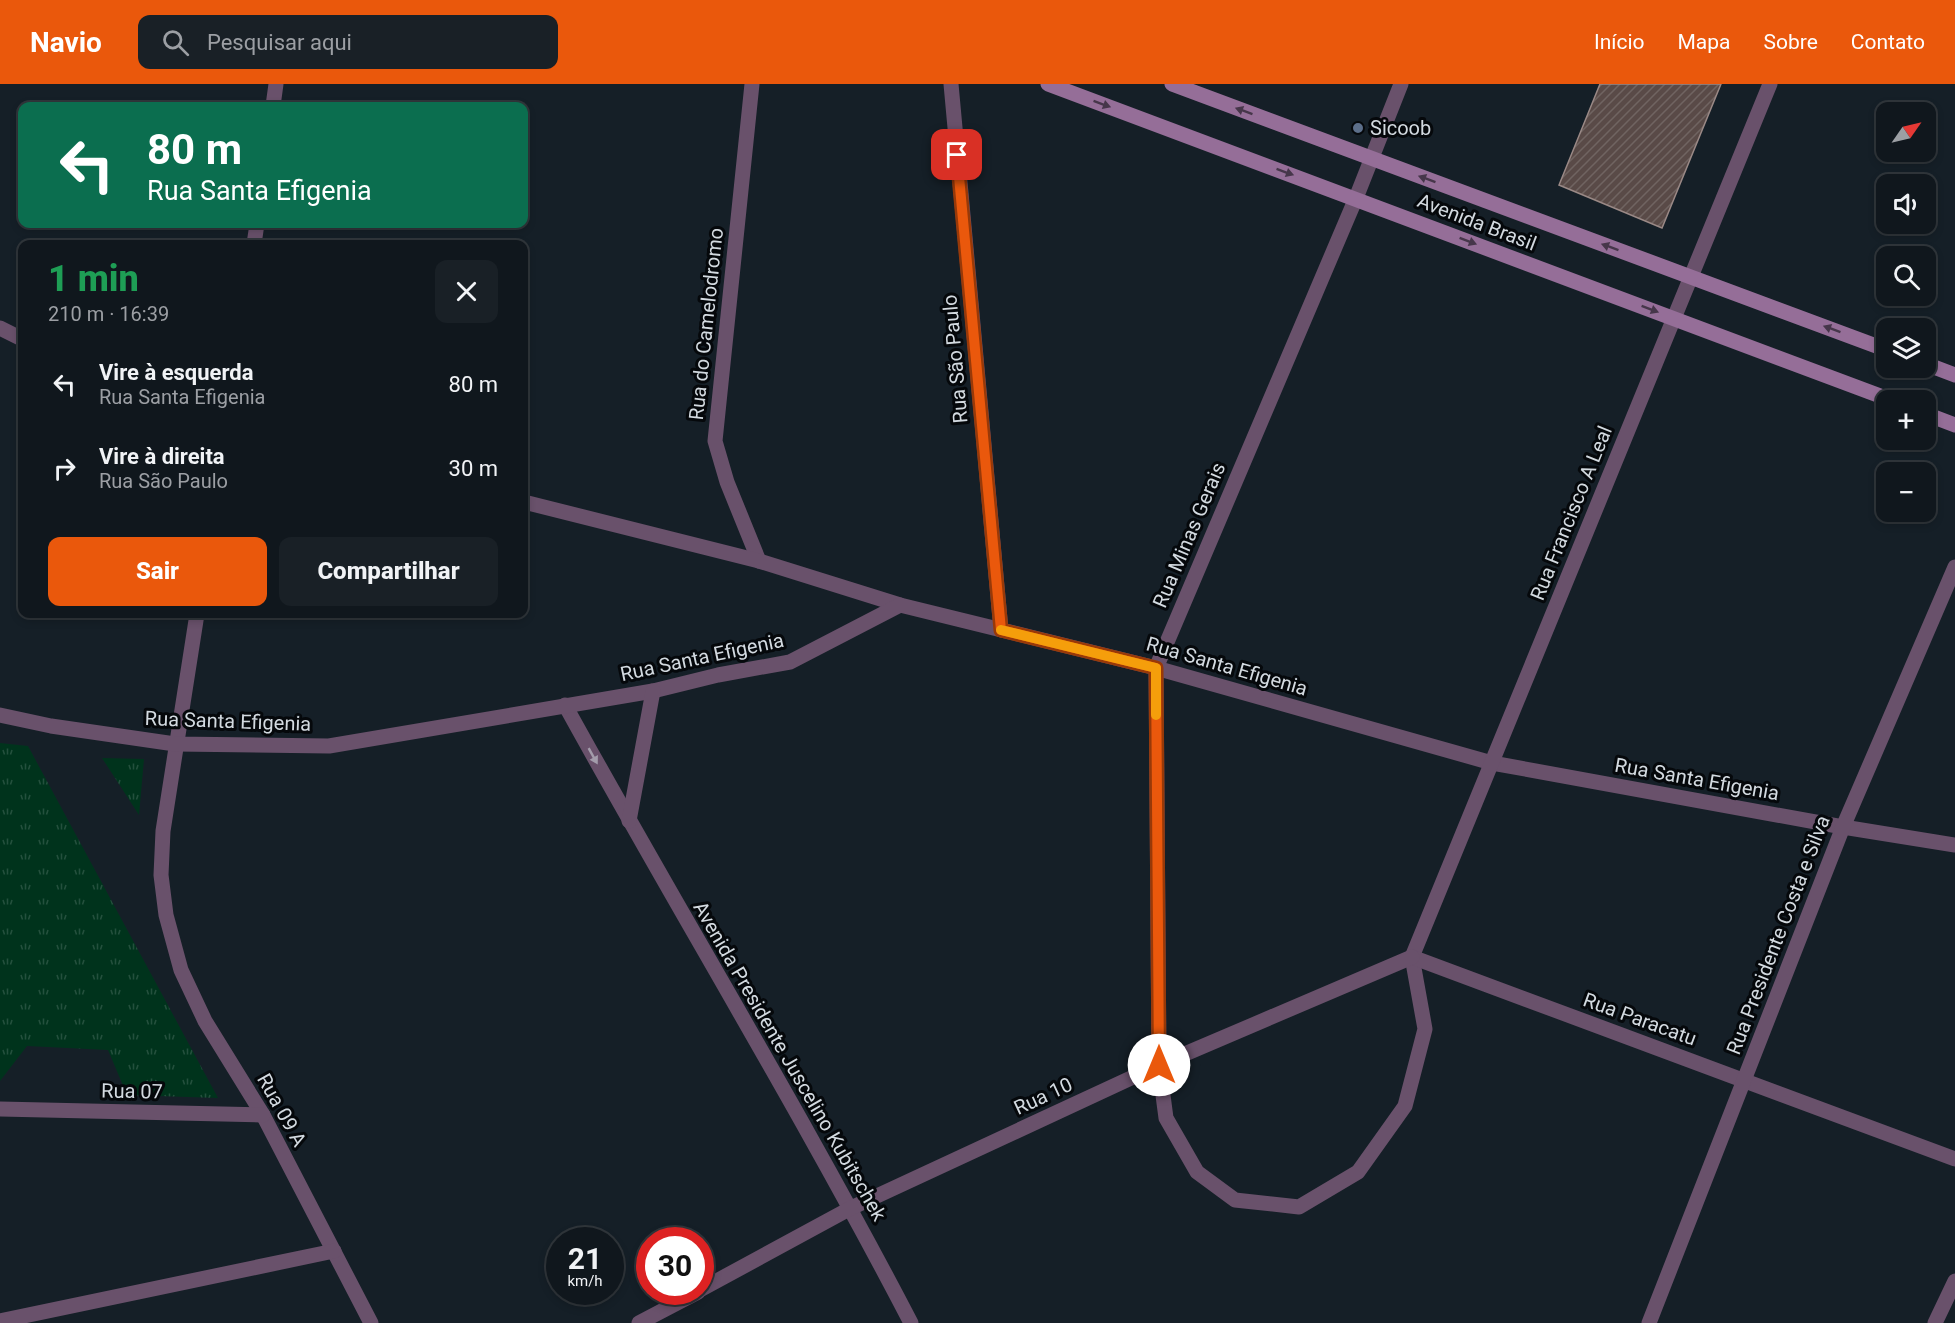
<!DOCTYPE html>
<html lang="pt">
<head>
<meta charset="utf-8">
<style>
	:root { --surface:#10171d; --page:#192026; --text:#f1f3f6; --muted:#9c9fa4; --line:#30363b; --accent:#ea580c }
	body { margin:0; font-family:Roboto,sans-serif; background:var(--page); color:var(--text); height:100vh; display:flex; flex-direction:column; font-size:22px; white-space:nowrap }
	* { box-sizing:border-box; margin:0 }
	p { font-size:20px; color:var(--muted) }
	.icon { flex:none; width:33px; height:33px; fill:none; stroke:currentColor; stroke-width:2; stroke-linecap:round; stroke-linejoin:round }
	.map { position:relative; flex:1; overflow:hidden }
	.sheet { position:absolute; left:18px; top:156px; width:510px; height:378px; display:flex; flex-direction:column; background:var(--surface); border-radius:12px; box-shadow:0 3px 9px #0003,0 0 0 2px var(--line) }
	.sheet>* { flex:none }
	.banner { position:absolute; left:18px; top:18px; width:510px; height:126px; border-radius:12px; box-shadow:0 3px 9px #0003,0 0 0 2px var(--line); background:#0b6e4f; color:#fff; overflow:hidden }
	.needle { width:39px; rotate:56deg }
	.fabs { position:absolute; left:1876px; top:18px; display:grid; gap:12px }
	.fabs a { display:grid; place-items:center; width:60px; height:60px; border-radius:12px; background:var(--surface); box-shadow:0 3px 9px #0003,0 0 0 2px var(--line); font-size:30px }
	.speed { position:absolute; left:546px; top:1143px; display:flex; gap:12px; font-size:30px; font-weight:700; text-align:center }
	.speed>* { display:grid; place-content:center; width:78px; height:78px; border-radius:50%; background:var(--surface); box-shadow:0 3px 9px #0003,0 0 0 2px var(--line); line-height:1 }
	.speed small { font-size:15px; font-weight:400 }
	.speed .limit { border:9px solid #d22; background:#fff; color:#111 }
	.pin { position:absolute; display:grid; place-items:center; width:51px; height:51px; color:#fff; margin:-26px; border-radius:12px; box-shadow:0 3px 9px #0006 }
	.me { position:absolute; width:66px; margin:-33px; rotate:0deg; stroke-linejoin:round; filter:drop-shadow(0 0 4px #0008) }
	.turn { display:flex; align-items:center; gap:21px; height:126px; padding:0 30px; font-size:27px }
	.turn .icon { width:78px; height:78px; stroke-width:2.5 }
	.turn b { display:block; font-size:42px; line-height:51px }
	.round { display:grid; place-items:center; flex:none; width:63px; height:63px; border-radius:12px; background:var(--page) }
	.headline { display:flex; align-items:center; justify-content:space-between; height:102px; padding:0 30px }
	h1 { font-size:36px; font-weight:800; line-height:45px; color:#1e9e55 }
	.primary-button { display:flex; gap:12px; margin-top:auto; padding:12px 30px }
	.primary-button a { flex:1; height:69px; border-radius:12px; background:var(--accent); color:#fff; font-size:24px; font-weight:800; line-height:69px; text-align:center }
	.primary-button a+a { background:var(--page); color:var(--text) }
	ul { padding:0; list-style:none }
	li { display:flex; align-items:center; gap:18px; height:84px; padding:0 30px }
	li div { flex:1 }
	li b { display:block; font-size:22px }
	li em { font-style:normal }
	header { display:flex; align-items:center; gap:36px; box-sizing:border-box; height:84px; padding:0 30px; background:var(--accent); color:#fff }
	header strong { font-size:28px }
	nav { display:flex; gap:33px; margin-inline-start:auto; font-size:21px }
	.search { width:420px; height:54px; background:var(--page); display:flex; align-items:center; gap:15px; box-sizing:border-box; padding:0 21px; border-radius:12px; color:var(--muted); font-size:22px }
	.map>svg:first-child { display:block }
</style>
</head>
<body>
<header>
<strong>Navio</strong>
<div class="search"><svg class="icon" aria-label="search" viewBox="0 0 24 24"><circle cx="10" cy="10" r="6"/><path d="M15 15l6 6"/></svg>Pesquisar aqui</div>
<nav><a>Início</a><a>Mapa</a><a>Sobre</a><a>Contato</a></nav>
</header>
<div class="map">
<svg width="1955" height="1239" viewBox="0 0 1955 1239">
	<defs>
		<pattern id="park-tufts" width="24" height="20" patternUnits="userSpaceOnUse" patternTransform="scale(1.5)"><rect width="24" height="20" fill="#00331c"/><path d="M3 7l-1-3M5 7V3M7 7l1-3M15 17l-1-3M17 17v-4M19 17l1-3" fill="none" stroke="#24503d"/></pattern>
		<pattern id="building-hatch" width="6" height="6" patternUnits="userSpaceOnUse" patternTransform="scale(1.5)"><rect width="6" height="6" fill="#594a47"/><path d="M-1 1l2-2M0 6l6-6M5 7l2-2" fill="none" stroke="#706461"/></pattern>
	</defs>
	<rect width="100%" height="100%" fill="#151f27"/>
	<g fill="url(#park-tufts)">
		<path d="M 0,659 L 28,662 L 218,1014 L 127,1011 L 108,966 L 27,962 L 0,997 Z"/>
		<path d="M 102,674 L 144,675 L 139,731 Z"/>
	</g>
	<path fill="url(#building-hatch)" stroke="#9a8986" stroke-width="1.5" d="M 1600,0 L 1721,0 L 1662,144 L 1559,101 Z"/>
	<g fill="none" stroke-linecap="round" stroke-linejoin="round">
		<g stroke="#69516b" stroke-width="15">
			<path d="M 752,0 L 715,357 L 727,398 L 759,477"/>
			<path d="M 951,0 L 1001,546"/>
			<path d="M 1401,0 L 1356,114 L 1156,584 L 1159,981 L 1166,1034 L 1197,1088 L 1235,1116 L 1299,1123 L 1358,1088 L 1405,1022 L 1425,945 L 1412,873"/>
			<path d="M 273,22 L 276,0"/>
			<path d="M 254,160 L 257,140"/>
			<path d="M 0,244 L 22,255"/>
			<path d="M 524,418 L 759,477 L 900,521"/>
			<path d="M 197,530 L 163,747 L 161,791 L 166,831 L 181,886 L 205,937 L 263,1031 L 371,1239"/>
			<path d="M 565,621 C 679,828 802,1029 911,1239"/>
			<path d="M 0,631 L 51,642 L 175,660 L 329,662 L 653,607 L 718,591 L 790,578 L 900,521 L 1156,584 L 1492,679 L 1843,743 L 1955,761"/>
			<path d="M 629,737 L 653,607"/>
			<path d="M 1412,873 L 1770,0"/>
			<path d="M 1412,873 L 1955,1075"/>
			<path d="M 0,1025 L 263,1031"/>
			<path d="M 700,1206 L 851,1124 L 1159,981 L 1412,873"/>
			<path d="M 0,1237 L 334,1167"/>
			<path d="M 639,1239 L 698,1208"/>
			<path d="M 1649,1239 L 1843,743 L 1955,483"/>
			<path d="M 1935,1239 L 1955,1197"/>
		</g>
		<g stroke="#956e98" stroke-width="15">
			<path d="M 1048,0 L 1891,316"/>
			<path d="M 1172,0 L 1887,266"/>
			<path d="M 1926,280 L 1955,291"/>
			<path d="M 1926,330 L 1955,341"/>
		</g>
	</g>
	<defs><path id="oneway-solid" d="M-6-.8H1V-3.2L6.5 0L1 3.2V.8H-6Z" transform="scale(1.5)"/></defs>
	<g fill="#46364a">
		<use href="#oneway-solid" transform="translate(1102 20) rotate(20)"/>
		<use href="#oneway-solid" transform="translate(1244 27) rotate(-160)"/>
		<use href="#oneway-solid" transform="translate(1285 88) rotate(20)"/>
		<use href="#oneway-solid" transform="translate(1427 95) rotate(-160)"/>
		<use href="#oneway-solid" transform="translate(1468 157) rotate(21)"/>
		<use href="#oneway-solid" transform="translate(1610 163) rotate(-160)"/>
		<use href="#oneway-solid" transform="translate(1650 225) rotate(21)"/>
		<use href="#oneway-solid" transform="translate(1832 245) rotate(-160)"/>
	</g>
	<use fill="#a39cab" href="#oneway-solid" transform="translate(593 672) rotate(61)"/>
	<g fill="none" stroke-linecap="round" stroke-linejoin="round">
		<g stroke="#983908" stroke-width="15">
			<path id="route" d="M 957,71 L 1001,546 L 1156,584 L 1159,981"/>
		</g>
		<use href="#route" stroke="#ea580c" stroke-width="10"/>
		<path stroke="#f59e0b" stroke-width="10" d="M 1001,546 L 1156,584 L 1156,631"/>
	</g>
	<circle fill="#5c6f8a" stroke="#05080b" stroke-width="2" cx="1358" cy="44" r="6"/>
	<g text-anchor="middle" stroke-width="6" stroke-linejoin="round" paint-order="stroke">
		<g font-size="20" fill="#d3dae0" stroke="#05080b" text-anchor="start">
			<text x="1370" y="51">Sicoob</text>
		</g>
		<g font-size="20" fill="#d3dae0" stroke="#05080b">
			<text transform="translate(1477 138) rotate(21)" y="7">Avenida Brasil</text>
			<text transform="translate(706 240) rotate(-84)" y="7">Rua do Camelodromo</text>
			<text transform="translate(955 275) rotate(-95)" y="7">Rua São Paulo</text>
			<text transform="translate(1571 429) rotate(-68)" y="7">Rua Francisco A Leal</text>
			<text transform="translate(1189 451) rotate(-67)" y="7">Rua Minas Gerais</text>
			<text transform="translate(702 573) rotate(-12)" y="7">Rua Santa Efigenia</text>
			<text transform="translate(1227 582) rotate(16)" y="7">Rua Santa Efigenia</text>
			<text transform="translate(228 637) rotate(2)" y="7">Rua Santa Efigenia</text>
			<text transform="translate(1697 695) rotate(10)" y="7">Rua Santa Efigenia</text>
			<text transform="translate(1778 851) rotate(-69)" y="7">Rua Presidente Costa e Silva</text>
			<text transform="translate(1640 935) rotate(20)" y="7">Rua Paracatu</text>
			<text transform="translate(790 977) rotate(60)" y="7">Avenida Presidente Juscelino Kubitschek</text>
			<text transform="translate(132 1007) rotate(1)" y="7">Rua 07</text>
			<text transform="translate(1043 1012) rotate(-25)" y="7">Rua 10</text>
			<text transform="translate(282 1026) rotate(61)" y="7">Rua 09 A</text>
		</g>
	</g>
</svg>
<div class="fabs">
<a><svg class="needle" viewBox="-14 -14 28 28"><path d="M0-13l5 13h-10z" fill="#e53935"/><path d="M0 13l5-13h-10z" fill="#9c9fa4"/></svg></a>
<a><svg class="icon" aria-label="sound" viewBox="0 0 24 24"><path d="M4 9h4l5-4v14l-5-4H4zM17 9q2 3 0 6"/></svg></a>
<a><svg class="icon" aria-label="search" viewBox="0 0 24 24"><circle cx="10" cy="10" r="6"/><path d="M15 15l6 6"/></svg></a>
<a><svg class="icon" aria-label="layers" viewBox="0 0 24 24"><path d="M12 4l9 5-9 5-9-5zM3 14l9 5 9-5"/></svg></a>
<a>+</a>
<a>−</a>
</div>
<div class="speed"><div>21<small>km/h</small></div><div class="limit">30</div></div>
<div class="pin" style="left:957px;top:71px;background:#d93025"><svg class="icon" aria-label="arrive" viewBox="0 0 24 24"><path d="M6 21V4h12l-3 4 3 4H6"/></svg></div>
<svg class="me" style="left:1159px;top:981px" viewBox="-20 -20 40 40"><circle r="19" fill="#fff"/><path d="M0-13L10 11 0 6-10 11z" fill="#ea580c"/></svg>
<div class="banner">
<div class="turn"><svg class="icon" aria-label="left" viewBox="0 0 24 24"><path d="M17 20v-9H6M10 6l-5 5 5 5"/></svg><div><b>80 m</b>Rua Santa Efigenia</div></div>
</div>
<section class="sheet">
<div class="headline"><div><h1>1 min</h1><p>210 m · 16:39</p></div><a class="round"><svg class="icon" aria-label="close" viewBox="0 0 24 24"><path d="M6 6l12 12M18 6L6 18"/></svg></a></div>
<ul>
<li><svg class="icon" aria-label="left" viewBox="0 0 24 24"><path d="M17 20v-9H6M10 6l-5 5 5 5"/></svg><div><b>Vire à esquerda</b><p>Rua Santa Efigenia</p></div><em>80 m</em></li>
<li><svg class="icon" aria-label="right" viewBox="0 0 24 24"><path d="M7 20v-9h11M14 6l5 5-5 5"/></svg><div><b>Vire à direita</b><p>Rua São Paulo</p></div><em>30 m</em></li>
</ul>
<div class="primary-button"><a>Sair</a><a>Compartilhar</a></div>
</section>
</div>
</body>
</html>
